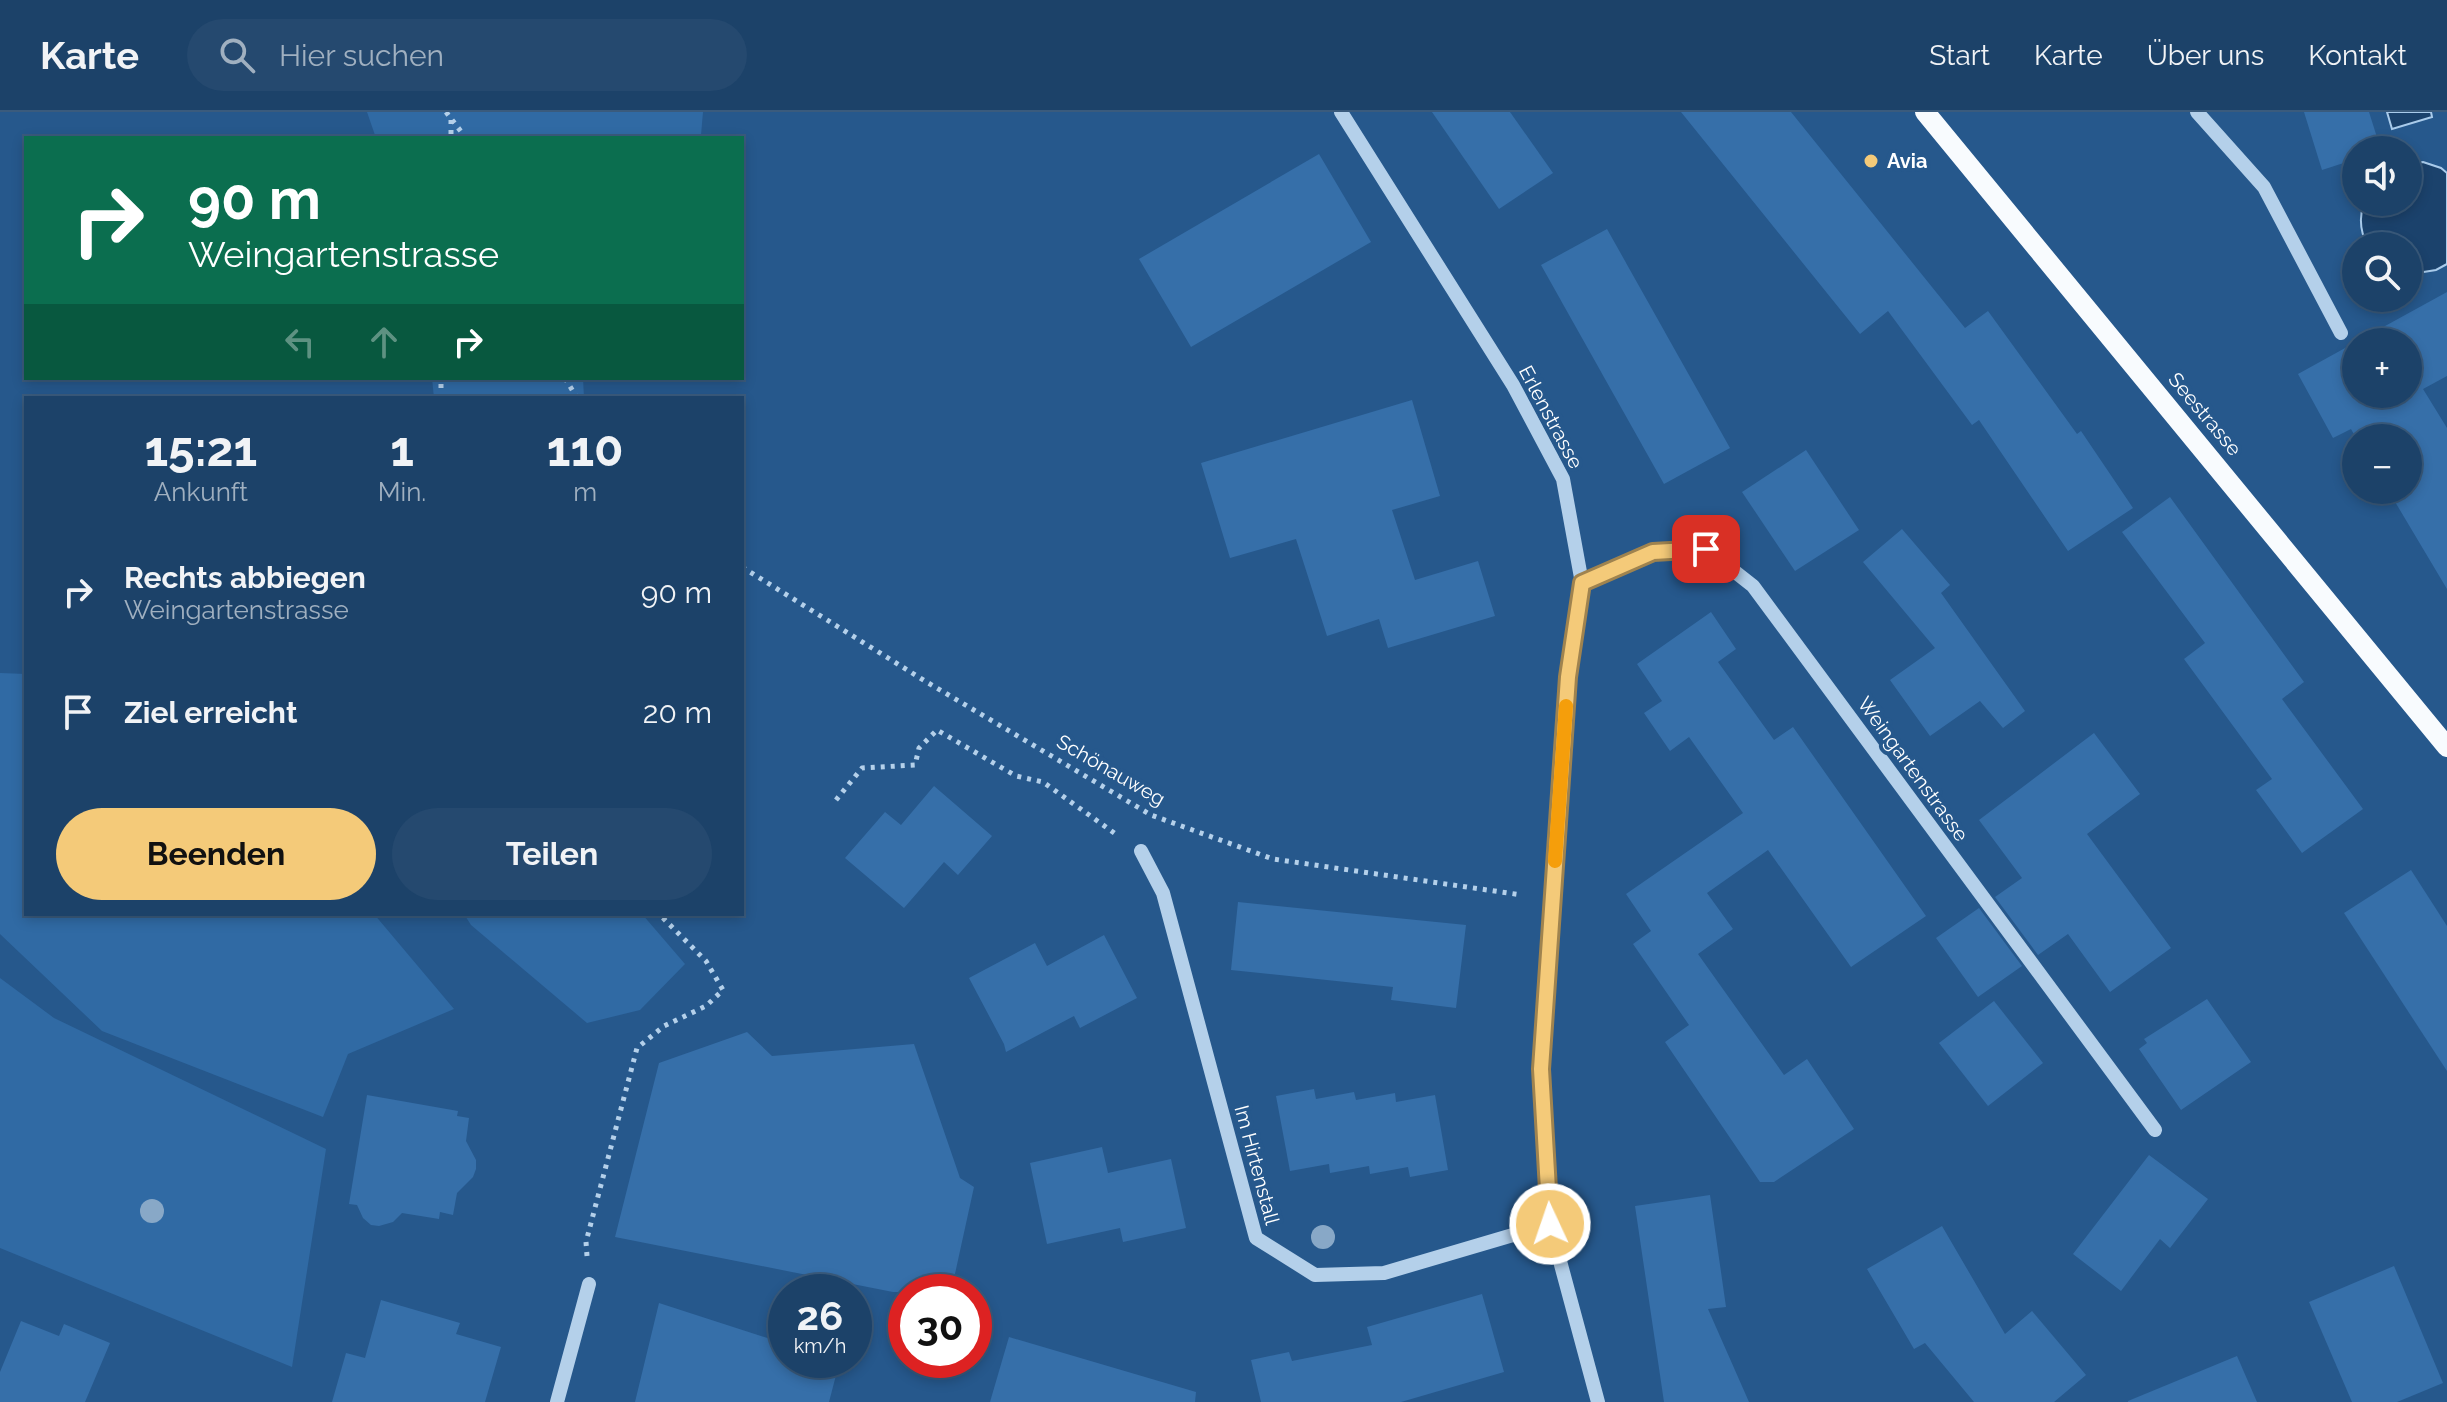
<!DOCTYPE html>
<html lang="de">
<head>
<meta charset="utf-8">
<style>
	:root { --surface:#1c4269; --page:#25496f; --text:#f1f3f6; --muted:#a0b0c0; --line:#3a5b7d; --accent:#f4ca79 }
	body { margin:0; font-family:Raleway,sans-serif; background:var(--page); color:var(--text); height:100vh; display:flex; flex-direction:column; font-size:30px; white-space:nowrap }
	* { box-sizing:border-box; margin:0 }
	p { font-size:26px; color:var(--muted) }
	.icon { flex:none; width:44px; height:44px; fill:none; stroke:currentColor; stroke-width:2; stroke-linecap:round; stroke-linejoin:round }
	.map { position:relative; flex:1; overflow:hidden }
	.panel { position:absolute; left:24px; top:284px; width:720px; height:520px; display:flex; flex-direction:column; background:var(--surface); border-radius:0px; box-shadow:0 4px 12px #0003,0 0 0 2px var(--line) }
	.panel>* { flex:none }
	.guide { position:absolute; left:24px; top:24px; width:720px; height:244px; border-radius:0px; box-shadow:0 4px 12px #0003,0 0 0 2px var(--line); background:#0b6e4f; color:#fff; overflow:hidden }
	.buttons { position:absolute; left:2342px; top:24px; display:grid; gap:16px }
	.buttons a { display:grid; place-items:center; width:80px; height:80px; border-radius:50%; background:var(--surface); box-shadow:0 4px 12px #0003,0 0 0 2px var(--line); font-size:40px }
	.speed { position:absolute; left:768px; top:1162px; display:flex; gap:16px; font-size:40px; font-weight:700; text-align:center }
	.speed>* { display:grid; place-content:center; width:104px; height:104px; border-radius:50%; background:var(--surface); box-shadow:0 4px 12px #0003,0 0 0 2px var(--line); line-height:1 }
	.speed small { font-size:20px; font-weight:400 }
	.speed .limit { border:12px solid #d22; background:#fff; color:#111 }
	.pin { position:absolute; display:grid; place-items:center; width:68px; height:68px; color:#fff; margin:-34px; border-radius:16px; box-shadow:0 4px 12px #0006 }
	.me { position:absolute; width:88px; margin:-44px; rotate:357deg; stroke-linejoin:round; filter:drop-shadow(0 0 6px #0008) }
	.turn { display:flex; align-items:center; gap:28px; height:168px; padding:0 32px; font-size:36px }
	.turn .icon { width:104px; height:104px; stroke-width:2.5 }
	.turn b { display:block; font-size:56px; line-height:68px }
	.lanes { display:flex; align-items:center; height:76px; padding:0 32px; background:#0003; justify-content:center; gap:40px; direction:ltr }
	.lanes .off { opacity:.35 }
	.eta { display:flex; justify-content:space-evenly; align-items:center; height:136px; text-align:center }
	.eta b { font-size:48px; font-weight:700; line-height:56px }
	.primary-button { display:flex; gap:16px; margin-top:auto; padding:16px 32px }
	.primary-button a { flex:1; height:92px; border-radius:48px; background:var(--accent); color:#111; font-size:32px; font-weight:700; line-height:92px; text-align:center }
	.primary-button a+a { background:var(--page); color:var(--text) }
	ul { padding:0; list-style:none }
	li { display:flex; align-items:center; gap:24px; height:120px; padding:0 32px }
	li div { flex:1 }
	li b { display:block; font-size:30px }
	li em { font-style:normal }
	header { display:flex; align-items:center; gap:48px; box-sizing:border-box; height:112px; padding:0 40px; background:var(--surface); border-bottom:2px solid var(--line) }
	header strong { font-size:38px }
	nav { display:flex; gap:44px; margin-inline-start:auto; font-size:28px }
	.search { width:560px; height:72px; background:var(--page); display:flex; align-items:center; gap:20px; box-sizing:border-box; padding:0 28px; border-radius:44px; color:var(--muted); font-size:30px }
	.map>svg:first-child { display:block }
</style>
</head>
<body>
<header>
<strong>Karte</strong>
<div class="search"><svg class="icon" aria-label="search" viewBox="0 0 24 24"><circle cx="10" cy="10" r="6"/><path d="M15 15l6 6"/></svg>Hier suchen</div>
<nav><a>Start</a><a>Karte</a><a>Über uns</a><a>Kontakt</a></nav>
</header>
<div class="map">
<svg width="2447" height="1290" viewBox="0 0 2447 1290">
	<rect width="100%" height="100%" fill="#26588c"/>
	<g fill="#306aa4">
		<path d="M 367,0 L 703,0 L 701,23 L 697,26 L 376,26 Z"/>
		<path d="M 432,266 L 583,266 L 584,286 L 434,286 Z"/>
		<path d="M 0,561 L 26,562 L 26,802 L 374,802 L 454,897 L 348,942 L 323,1005 L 102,919 L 0,822 Z"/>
		<path d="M 464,802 L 642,802 L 685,852 L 640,898 L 587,911 L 471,813 Z"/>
		<path d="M 0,866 L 54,906 L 326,1037 L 292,1255 L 0,1136 Z"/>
	</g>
	<g fill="#1b426c" stroke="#a9cbeb" stroke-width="2">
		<path d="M 2387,0 L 2431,0 L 2432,5 L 2392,17 Z"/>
		<path d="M 2423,50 L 2441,56 L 2447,61 L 2447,152 L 2436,158 L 2411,162 L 2408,161 L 2408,134 L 2368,134 C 2360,120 2359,105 2364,90 L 2408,90 L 2408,52 Z"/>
	</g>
	<g fill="#366fa9">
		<path d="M 1432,0 L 1510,0 L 1553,61 L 1499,97 Z"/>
		<path d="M 1681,0 L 1791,0 L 1965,216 L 1988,199 L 2077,322 L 2081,319 L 2133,396 L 2068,439 L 1979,308 L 1972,313 L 1888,199 L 1860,222 Z"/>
		<path d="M 2304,0 L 2369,0 L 2381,38 L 2356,38 L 2356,47 L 2322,58 Z"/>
		<path d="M 1319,42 L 1371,130 L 1191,235 L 1139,147 Z"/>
		<path d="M 1607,117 L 1730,336 L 1664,372 L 1541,153 Z"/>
		<path d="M 2447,180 L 2447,264 L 2423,277 L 2447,316 L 2447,477 L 2388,378 L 2408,378 L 2408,326 L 2356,326 L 2351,317 L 2333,326 L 2298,262 L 2356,230 L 2356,282 L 2408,282 L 2408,230 L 2356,230 Z"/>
		<path d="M 1412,288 L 1440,384 L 1392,398 L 1415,468 L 1478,449 L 1495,504 L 1388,536 L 1379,507 L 1327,524 L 1296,427 L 1230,446 L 1201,351 Z"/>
		<path d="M 1806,338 L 1859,418 L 1795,459 L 1742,380 Z"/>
		<path d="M 2170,385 L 2304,570 L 2282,587 L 2363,697 L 2302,741 L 2256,678 L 2272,667 L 2184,547 L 2205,531 L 2122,420 Z"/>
		<path d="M 1902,417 L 1950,473 L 1941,481 L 2025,599 L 2003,616 L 1980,589 L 1930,624 L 1890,568 L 1935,536 L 1863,450 Z"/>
		<path d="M 1711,500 L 1736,537 L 1718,550 L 1774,628 L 1793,615 L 1926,804 L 1851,855 L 1768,738 L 1707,781 L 1733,817 L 1698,842 L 1784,963 L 1807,947 L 1854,1017 L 1774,1070 L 1760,1070 L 1665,930 L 1689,913 L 1633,832 L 1651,819 L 1626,782 L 1743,701 L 1689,625 L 1670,639 L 1644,601 L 1662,589 L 1637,552 Z"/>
		<path d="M 2094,621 L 2140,682 L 2087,722 L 2171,836 L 2110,880 L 2068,822 L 2038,843 L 1995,785 L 2022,766 L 1979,708 Z"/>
		<path d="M 934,674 L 992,724 L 958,763 L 944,750 L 904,796 L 845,746 L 885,700 L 901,713 Z"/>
		<path d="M 2411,758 L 2447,814 L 2447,959 L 2344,801 Z"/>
		<path d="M 1238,790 L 1466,813 L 1456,896 L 1391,888 L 1393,875 L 1231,858 Z"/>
		<path d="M 1979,796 L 2022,854 L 1978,885 L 1936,826 Z"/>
		<path d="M 1104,823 L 1137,886 L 1080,916 L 1074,904 L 1006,940 L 1004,932 L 969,866 L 1035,831 L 1047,854 Z"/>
		<path d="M 2207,887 L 2251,950 L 2181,998 L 2139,937 L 2147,931 L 2144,927 Z"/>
		<path d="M 1994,889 L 2043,951 L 1988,994 L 1939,931 Z"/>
		<path d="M 747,920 L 772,944 L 914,932 L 960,1066 L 974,1075 L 951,1180 L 893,1180 L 615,1125 L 659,951 Z"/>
		<path d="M 1314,977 L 1316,987 L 1354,980 L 1356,988 L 1395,981 L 1396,990 L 1435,983 L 1448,1058 L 1410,1065 L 1408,1055 L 1370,1062 L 1369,1054 L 1330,1061 L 1329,1052 L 1290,1059 L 1276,984 Z"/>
		<path d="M 367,983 L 458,999 L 457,1004 L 469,1006 L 466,1029 L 476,1048 L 476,1057 L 473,1065 L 457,1081 L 453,1103 L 440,1100 L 439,1107 L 402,1101 L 393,1110 L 379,1114 L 371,1113 L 363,1106 L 357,1093 L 349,1092 Z"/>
		<path d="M 1102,1035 L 1108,1061 L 1171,1047 L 1186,1116 L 1123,1130 L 1120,1116 L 1047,1132 L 1030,1051 Z"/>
		<path d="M 2149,1043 L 2208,1087 L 2170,1136 L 2160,1127 L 2121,1179 L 2073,1142 Z"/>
		<path d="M 1710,1083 L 1726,1195 L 1708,1197 L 1749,1290 L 1664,1290 L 1635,1094 Z"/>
		<path d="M 1942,1114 L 2005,1222 L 2032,1199 L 2086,1263 L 2054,1290 L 1974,1290 L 1925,1231 L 1914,1237 L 1867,1157 Z"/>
		<path d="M 2394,1154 L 2443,1271 L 2397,1290 L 2352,1290 L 2309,1190 Z"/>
		<path d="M 1482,1182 L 1504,1260 L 1401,1290 L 1261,1290 L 1251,1248 L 1289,1240 L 1292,1249 L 1372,1233 L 1367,1215 Z"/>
		<path d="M 381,1188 L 460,1211 L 456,1222 L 501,1235 L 485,1290 L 332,1290 L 346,1241 L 365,1246 Z"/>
		<path d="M 659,1191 L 786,1232 L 786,1248 L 840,1248 L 829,1290 L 635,1290 Z"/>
		<path d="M 21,1209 L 59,1224 L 64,1212 L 110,1231 L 85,1290 L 0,1290 L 0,1260 Z"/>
		<path d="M 1009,1225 L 1196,1280 L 1195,1290 L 990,1290 Z"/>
		<path d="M 2237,1244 L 2257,1290 L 2128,1290 L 2128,1289 Z"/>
	</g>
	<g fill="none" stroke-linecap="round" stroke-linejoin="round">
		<g stroke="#b4d0ea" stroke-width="5" stroke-dasharray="4 6" stroke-linecap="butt">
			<path d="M 446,0 L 466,26"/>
			<path d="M 451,8 L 451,26"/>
			<path d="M 565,266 L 577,286"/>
			<path d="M 441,286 L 441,266"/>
			<path d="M 742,455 L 925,569 L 1151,703 L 1273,747 L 1522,783"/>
			<path d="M 836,688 L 862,656 L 915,653 L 919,636 L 937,618 L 1016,664 L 1043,670 L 1117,723"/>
			<path d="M 587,1144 L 586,1130 L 637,936 L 664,914 L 706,894 L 723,878 L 706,849 L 659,802"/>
		</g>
		<g stroke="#b4d0ea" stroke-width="14">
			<path d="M 1341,0 L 1513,273 L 1563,367 L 1582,471 L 1568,565 L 1541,957 L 1550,1112 L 1598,1290"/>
			<path d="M 2197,0 L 2264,75 L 2341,221"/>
			<path d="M 1582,471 L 1653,440 L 1706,437 L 1753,474 L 2155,1018"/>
			<path d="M 1141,739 L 1163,781 L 1256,1126 L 1315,1163 L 1384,1161 L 1550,1112"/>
			<path d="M 557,1290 L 589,1172"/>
		</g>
		<path stroke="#f8fbfe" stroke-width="20" d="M 1925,0 L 2447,635"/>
	</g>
	<g fill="#88a8c7">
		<circle cx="152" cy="1099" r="12"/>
		<circle cx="1323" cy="1125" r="12"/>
	</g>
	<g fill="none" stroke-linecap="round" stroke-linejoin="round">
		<g stroke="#9f834f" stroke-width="20">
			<path id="route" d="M 1550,1112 L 1541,957 L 1568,565 L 1582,471 L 1653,440 L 1706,437"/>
		</g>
		<use href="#route" stroke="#f4ca79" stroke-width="14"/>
		<path stroke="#f59e0b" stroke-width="14" d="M 1555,749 L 1566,594"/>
	</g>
	<circle fill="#f4ca79" stroke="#26588c" stroke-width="3" cx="1871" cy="49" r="8"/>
	<g text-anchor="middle" stroke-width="8" stroke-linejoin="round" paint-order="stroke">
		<g font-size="20" font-weight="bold" fill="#fff" stroke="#26588c" text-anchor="start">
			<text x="1887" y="56">Avia</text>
		</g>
		<g font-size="20" fill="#fff" stroke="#26588c">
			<text transform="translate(2205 302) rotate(50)" y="7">Seestrasse</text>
			<text transform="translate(1551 305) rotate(62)" y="7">Erlenstrasse</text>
			<text transform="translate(1913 657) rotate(54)" y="7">Weingartenstrasse</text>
			<text transform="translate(1111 658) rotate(30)" y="7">Schönauweg</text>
			<text transform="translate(1257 1053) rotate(75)" y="7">Im Hirtenstall</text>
		</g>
	</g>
</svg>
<div class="buttons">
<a><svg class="icon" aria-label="sound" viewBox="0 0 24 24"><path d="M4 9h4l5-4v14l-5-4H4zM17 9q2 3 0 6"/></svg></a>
<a><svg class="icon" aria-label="search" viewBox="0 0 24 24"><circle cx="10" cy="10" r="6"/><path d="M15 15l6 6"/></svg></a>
<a>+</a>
<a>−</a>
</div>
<div class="speed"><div>26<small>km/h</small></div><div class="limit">30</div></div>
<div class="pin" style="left:1706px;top:437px;background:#d93025"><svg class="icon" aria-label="arrive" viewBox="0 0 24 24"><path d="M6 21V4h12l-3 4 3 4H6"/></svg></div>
<svg class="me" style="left:1550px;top:1112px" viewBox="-20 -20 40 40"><circle r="17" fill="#f4ca79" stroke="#fff" stroke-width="3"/><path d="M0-11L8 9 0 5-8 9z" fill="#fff"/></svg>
<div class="guide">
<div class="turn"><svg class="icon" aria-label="right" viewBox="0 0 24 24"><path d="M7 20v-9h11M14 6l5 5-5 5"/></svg><div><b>90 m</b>Weingartenstrasse</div></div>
<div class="lanes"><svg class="icon off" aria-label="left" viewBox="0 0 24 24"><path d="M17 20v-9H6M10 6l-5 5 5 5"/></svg><svg class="icon off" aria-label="ahead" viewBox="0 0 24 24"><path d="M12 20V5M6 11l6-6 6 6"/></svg><svg class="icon" aria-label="right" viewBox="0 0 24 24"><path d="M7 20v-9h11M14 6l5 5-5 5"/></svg></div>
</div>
<section class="panel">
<div class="eta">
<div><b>15:21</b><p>Ankunft</p></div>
<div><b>1</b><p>Min.</p></div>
<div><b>110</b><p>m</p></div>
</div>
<ul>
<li><svg class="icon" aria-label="right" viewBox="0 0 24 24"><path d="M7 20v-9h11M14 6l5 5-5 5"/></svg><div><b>Rechts abbiegen</b><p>Weingartenstrasse</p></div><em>90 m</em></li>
<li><svg class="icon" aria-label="arrive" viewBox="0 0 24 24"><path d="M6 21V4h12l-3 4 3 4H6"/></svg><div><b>Ziel erreicht</b></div><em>20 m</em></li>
</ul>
<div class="primary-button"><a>Beenden</a><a>Teilen</a></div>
</section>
</div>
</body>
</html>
